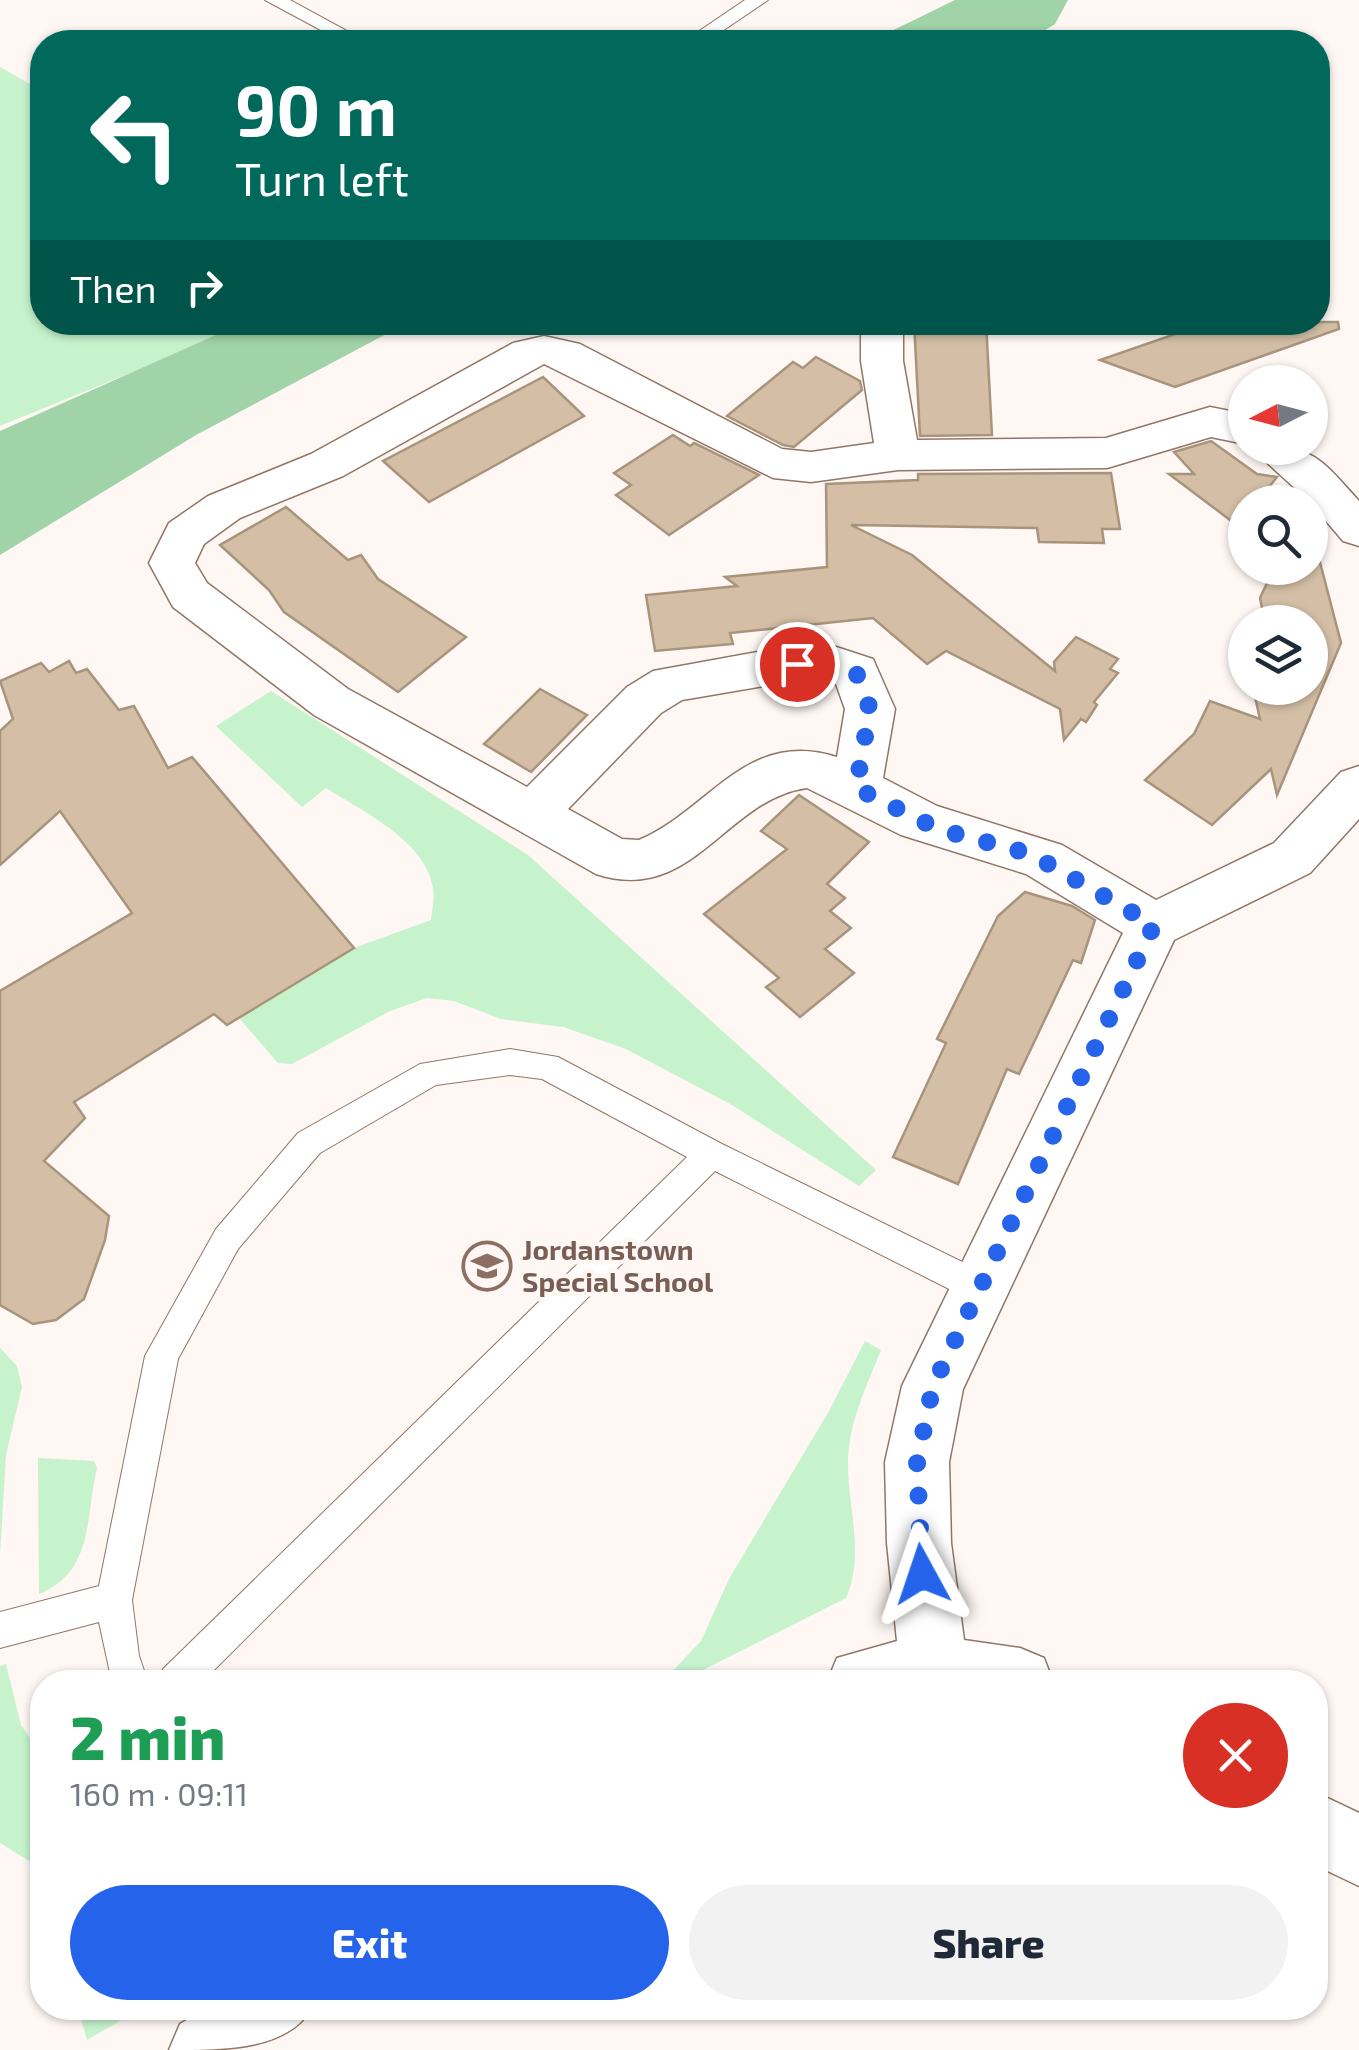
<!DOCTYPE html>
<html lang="en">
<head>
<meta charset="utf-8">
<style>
	:root { --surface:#fff; --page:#f2f2f3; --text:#1f2937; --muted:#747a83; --accent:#2563eb }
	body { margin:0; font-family:"Exo 2",sans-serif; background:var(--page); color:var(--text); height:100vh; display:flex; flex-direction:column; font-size:38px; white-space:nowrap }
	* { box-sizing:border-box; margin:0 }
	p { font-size:32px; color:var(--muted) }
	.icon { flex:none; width:55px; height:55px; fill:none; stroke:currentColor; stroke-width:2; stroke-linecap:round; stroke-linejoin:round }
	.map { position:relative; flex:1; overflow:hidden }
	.drawer { position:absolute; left:30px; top:1670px; width:1298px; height:350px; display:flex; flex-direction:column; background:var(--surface); border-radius:40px; box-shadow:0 2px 8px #0004 }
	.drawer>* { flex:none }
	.guide { position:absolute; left:30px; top:30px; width:1300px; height:305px; border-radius:40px; box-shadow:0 2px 8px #0004; background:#00695c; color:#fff; overflow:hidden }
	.needle { width:65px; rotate:264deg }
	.fabs { position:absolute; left:1228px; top:365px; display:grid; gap:20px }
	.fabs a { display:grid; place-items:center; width:100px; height:100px; border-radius:50%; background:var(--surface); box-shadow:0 2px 8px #0004; font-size:50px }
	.pin { position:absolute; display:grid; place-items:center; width:85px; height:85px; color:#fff; margin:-42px; border:5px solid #fff; border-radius:50%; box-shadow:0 2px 10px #0007 }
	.me { position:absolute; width:110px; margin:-55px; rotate:355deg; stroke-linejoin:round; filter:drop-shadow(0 0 8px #0008) }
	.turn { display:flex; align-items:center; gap:35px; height:210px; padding:0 40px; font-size:45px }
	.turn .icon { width:130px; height:130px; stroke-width:2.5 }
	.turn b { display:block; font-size:70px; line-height:85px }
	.then { display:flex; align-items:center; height:95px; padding:0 40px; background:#0003; gap:20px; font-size:38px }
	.round { display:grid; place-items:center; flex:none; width:105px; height:105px; border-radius:52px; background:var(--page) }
	.overview { display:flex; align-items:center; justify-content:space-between; height:170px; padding:0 40px }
	h1 { font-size:60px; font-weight:800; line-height:75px; color:#1e9e55 }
	.primary-button { display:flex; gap:20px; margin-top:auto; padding:20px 40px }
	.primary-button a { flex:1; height:115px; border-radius:60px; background:var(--accent); color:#fff; font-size:40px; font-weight:800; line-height:115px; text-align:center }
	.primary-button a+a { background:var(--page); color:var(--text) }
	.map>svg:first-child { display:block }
</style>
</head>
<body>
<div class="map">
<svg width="1359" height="2050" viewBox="0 0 1359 2050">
	<rect width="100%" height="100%" fill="#fef7f4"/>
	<g fill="#c6f3cc">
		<path d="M 0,67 L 42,91 L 42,322 L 253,323 L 0,426 Z"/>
		<path d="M 271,691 L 528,855 L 876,1170 L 859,1186 L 732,1105 L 626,1049 L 563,1027 L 501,1019 L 454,1001 L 427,998 L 390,1011 L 292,1064 L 278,1063 L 239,1018 L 354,948 L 431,920 C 432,910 435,898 433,888 C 426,841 362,811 326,788 L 302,807 L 216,726 Z"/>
		<path d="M 865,1341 L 881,1350 C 866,1388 848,1423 848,1464 C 848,1508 865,1555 846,1598 L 679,1682 L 662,1682 L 701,1641 L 729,1579 L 829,1411 Z"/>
		<path d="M 0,1348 L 17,1366 L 22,1387 L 6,1455 L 0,1555 Z"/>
		<path d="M 38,1458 L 94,1461 L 97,1468 C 85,1516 95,1571 39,1594 Z"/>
		<path d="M 6,1664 L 21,1725 L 42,1755 L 42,1869 L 0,1843 L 0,1666 Z"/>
		<path d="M 78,2008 L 142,2008 L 87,2040 Z"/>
	</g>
	<g fill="#a1d3a8">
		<path d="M 955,0 L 1068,0 L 1055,24 L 1026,42 L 869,42 Z"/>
		<path d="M 243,323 L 407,323 L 196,435 L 0,555 L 0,431 Z"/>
	</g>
	<g fill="#d4bfa6" stroke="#a8947c" stroke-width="2.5">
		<path d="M 914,322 L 986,322 L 992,435 L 920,436 Z"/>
		<path d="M 1210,322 L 1338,322 L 1339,329 L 1175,387 L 1100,360 Z"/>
		<path d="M 816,357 L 860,381 L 862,390 L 794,447 L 783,445 L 727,416 L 793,362 L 803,368 Z"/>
		<path d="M 543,377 L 584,416 L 429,502 L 383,461 Z"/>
		<path d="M 673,435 L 690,446 L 694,443 L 759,475 L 669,535 L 616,495 L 631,485 L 614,473 Z"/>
		<path d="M 1211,441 L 1257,474 L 1277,477 L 1257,502 L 1245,502 L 1245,517 L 1238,526 L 1169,474 L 1194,474 L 1174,452 Z"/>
		<path d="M 1111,473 L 1120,529 L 1102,529 L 1104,543 L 1039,542 L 1037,528 L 851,525 L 912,555 L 1055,671 L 1054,662 L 1076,637 L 1118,659 L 1110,669 L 1118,673 L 1094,702 L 1097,705 L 1086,722 L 1081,719 L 1064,740 L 1060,709 L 946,651 L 927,664 L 873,618 L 730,633 L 733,644 L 655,651 L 646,595 L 737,586 L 725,577 L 827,567 L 826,484 L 918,480 L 918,474 Z"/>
		<path d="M 286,507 L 348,560 L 361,555 L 378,579 L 466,637 L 398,692 L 284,612 L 269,590 L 220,545 Z"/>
		<path d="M 1310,524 L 1341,643 L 1277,795 L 1271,769 L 1212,825 L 1145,780 L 1194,734 L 1210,701 L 1260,719 L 1253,688 L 1310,688 L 1310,622 L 1248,622 L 1253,613 L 1263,613 L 1260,598 L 1274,568 L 1310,568 Z"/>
		<path d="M 69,661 L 76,673 L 87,669 L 119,710 L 134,706 L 168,768 L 192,757 L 354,948 L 227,1025 L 214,1014 L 74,1102 L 85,1118 L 44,1161 L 109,1216 L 105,1240 L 84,1299 L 56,1320 L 33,1324 L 0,1305 L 0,991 L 132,913 L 60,811 L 0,865 L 0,731 L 13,719 L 0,681 L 41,663 L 49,672 Z"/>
		<path d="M 540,689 L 587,715 L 531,772 L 484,744 Z"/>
		<path d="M 799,795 L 869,842 L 827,884 L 845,898 L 830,911 L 851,928 L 825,949 L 854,973 L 800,1017 L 766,987 L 779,978 L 704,914 L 787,849 L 761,831 Z"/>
		<path d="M 1025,892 L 1072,906 L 1095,920 L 1081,963 L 1073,960 L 1019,1074 L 1007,1069 L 958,1184 L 893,1157 L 946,1043 L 937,1039 L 998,916 Z"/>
	</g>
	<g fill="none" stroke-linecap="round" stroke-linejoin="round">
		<g stroke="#917666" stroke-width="2">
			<g id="service">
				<path d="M 265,0 L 290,0 L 367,42 L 343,42 Z"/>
				<path d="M 745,0 L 768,0 L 706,42 L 683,42 Z"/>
				<path d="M 510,1049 L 558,1057 L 722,1144 L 993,1277 L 997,1288 L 993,1299 L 981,1303 L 969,1299 L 715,1171 L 202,1682 L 158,1682 L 163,1669 L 687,1157 L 542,1079 L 510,1075 L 436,1085 L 320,1153 L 238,1249 L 178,1359 L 132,1600 L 139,1656 L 148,1682 L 112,1682 L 99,1622 L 0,1648 L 0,1612 L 99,1586 L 145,1356 L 216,1229 L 298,1133 L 420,1064 Z"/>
			</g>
		</g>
		<g stroke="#917666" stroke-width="3">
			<g id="minor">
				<path d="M 861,322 L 903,322 L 903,361 L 917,440 L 1106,438 L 1210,407 L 1245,414 L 1245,444 L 1211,437 L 1107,468 L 898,470 L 811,482 L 773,478 L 544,364 L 343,476 L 240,518 L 204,544 L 195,563 L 207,583 L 348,689 L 527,787 L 627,687 L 653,671 L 818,641 L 873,659 L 895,709 L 883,778 L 937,806 L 1062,845 L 1156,900 L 1274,843 L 1341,772 L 1359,766 L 1359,819 L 1310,873 L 1174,940 L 963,1389 L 949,1462 L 951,1543 L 964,1640 L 1020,1648 L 1044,1658 L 1053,1682 L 827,1682 L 837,1658 L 897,1641 L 887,1543 L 885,1462 L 902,1386 L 1123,933 L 1026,874 L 901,835 L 807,788 C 725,799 693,906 596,874 L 314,715 L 173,607 L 149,563 L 169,523 L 208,496 L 311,454 L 513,343 L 544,336 L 580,344 L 782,449 L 811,452 L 874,443 L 861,361 ZM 817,677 L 836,684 L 845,709 L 837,757 C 746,728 710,810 639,840 L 622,839 L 568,809 L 661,713 L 682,700 Z"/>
				<path d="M 1251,448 C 1313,444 1319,457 1359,501 L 1359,546 L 1343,541 L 1310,502 Z"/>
				<path d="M 1315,1792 L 1359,1813 L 1359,1886 L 1315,1865 Z"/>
				<path d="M 207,2008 L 312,2008 C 287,2050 226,2050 169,2050 L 180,2024 Z"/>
			</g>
		</g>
		<use href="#service" fill="#fff" fill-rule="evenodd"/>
		<use href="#minor" fill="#fff" fill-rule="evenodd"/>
	</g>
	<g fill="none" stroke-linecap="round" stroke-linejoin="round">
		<path stroke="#2563eb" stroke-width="18" stroke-dasharray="0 32.4" d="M 797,664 L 818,659 L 856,672 L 870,709 L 856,788 L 938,829 L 1031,854 L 1154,925 L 933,1386 L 917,1462 L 922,1574"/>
	</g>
	<defs>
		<g id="school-ring" transform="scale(2.5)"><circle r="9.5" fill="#fef7f4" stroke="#8d6e63" stroke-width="1.5"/><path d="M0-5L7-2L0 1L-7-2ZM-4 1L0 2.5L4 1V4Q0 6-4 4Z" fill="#8d6e63"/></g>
	</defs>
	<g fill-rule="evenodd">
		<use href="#school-ring" x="487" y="1266"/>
	</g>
	<g text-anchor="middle" stroke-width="9" stroke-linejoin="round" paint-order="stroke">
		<g font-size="28" font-weight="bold" fill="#785e54" stroke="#fef7f4" text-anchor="start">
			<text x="522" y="1260">Jordanstown<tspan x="522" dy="32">Special School</tspan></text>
		</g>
	</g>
</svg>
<div class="fabs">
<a><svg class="needle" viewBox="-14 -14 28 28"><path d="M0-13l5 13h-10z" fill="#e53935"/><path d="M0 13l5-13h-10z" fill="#747a83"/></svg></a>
<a><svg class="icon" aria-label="search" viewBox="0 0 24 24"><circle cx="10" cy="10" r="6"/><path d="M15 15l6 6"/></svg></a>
<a><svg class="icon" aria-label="layers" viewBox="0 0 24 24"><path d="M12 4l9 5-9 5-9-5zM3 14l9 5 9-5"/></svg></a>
</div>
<div class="pin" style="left:797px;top:664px;background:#d93025"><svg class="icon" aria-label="arrive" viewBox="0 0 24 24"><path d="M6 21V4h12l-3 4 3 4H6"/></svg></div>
<svg class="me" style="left:922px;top:1574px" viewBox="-20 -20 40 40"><path d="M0-17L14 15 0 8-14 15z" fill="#2563eb" stroke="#fff" stroke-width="4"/></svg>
<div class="guide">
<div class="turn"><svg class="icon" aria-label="left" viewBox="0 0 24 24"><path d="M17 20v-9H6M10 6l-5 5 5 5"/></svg><div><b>90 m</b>Turn left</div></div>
<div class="then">Then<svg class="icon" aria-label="right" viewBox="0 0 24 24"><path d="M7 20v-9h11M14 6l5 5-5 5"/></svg></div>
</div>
<section class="drawer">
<div class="overview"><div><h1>2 min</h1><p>160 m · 09:11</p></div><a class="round" style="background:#d93025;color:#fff"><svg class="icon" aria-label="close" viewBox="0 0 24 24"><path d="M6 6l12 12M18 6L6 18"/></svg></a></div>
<div class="primary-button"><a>Exit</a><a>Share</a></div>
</section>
</div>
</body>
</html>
